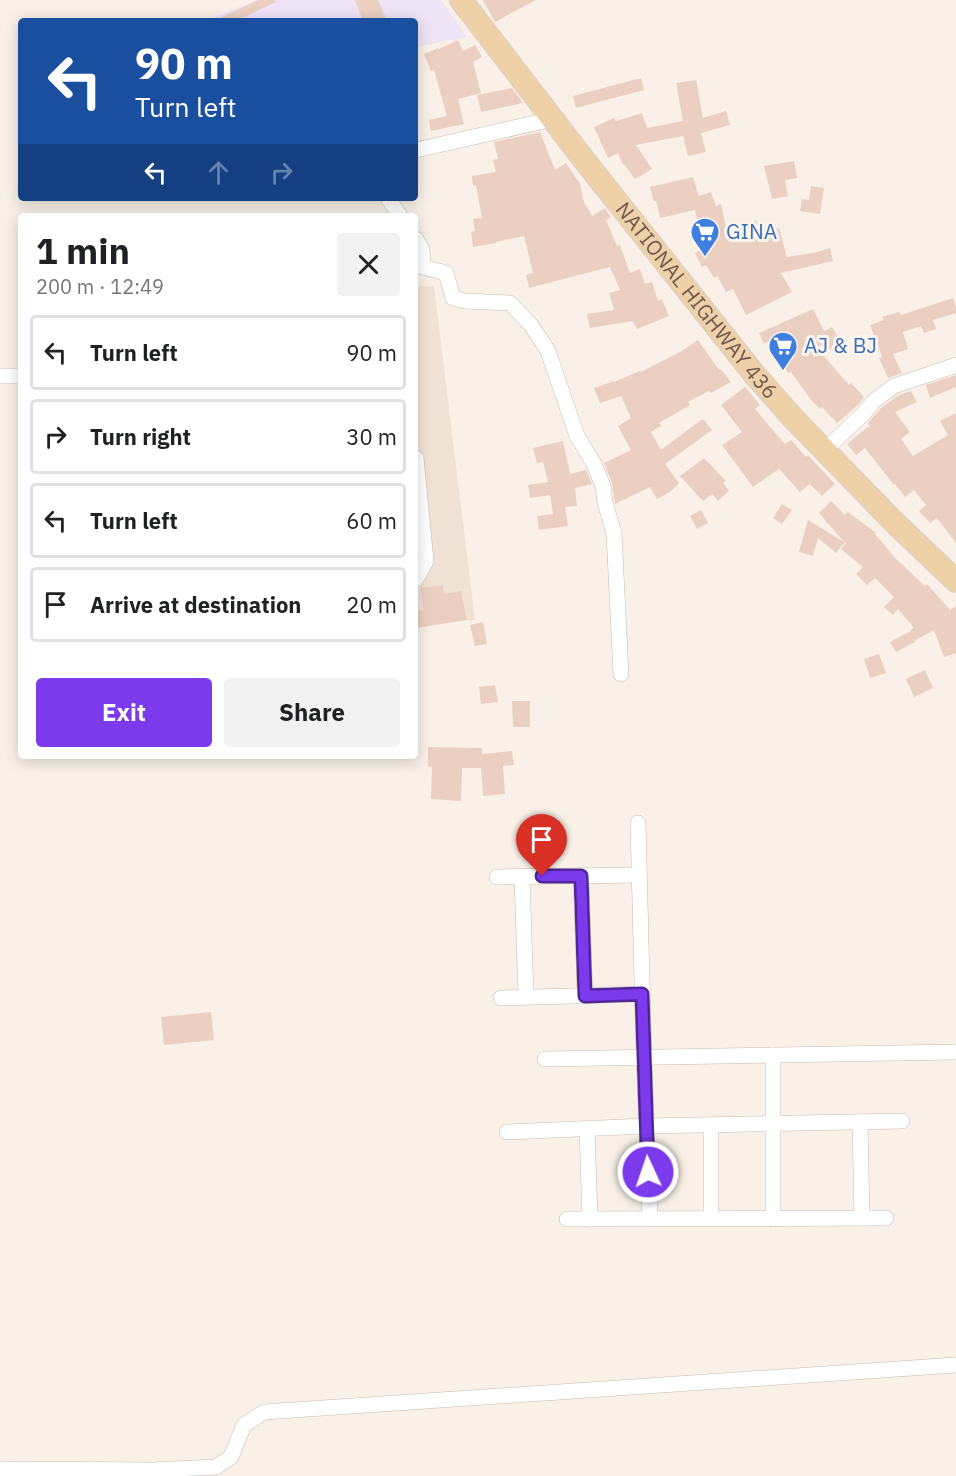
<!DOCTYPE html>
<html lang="en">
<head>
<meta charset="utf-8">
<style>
	:root { --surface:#fff; --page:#f2f2f2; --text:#202124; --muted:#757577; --line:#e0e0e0; --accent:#7c3aed }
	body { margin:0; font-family:"IBM Plex Sans",sans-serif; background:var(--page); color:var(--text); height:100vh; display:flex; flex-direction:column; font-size:22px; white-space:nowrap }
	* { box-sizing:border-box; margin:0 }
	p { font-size:20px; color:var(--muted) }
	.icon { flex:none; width:33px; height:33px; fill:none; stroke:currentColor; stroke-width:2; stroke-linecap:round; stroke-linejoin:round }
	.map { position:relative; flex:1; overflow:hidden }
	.details { position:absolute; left:18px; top:213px; width:400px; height:546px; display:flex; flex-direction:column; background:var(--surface); border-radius:6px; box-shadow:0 3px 15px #0003 }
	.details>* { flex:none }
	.top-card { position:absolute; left:18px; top:18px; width:400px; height:183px; border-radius:6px; box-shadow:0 3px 15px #0003; background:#1a4fa0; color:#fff; overflow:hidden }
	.pin { position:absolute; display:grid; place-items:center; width:51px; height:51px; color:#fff; margin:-62px -26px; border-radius:50% 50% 50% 0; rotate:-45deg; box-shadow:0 0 6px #0007 }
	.pin .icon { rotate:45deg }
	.me { position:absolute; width:66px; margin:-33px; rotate:357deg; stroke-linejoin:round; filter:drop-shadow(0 0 4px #0008) }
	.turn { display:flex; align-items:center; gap:21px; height:126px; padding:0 18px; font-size:27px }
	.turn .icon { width:78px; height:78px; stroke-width:2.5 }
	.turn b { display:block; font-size:42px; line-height:51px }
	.lanes { display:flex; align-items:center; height:57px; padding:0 18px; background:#0003; justify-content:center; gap:30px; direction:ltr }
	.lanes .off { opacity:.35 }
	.round { display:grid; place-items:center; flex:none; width:63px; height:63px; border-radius:6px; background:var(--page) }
	.summary { display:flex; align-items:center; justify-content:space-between; height:102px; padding:0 18px }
	h1 { font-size:36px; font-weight:700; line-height:45px }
	.cta { display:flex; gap:12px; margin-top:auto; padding:12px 18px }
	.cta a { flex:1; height:69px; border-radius:6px; background:var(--accent); color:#fff; font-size:24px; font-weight:700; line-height:69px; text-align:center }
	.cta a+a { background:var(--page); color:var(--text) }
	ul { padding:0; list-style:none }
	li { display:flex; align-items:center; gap:18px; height:75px; margin:0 12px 9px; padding:0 6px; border:3px solid var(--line); border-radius:6px }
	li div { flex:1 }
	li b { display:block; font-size:22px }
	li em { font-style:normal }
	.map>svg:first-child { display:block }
</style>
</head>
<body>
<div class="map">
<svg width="956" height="1476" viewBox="0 0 956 1476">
	<rect width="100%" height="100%" fill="#f9f1e7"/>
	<path fill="#f0e3d6" d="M 434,286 L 475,620 L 416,624 L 416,287 Z"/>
	<path fill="#eee4f6" d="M 257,0 L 441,0 L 467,37 L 416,47 L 416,21 L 205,21 Z"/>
	<g fill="#ebd0c2">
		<path d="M 258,0 L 275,0 L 276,2 L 236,21 L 214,21 Z"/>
		<path d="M 355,0 L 378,0 L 387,21 L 363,21 Z"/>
		<path d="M 483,0 L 536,0 L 495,22 Z"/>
		<path d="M 458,40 L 463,51 L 475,45 L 482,57 L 473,62 L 481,93 L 458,99 L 464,124 L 431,131 L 429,120 L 447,116 L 434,70 L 431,71 L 424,54 L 438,48 L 439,49 Z"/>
		<path d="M 641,78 L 644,90 L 576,108 L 573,96 Z"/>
		<path d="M 696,80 L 703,118 L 726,111 L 730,125 L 701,133 L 706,152 L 688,156 L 683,136 L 636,145 L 652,169 L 635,179 L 624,164 L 623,165 L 618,153 L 608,158 L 594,127 L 614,118 L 616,121 L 642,113 L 647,128 L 683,121 L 676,83 Z"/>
		<path d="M 512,88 L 523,103 L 481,112 L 477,95 Z"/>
		<path d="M 540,132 L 555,170 L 566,163 L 580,184 L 584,202 L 592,216 L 605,208 L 606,210 L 611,217 L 606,220 L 617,246 L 620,245 L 630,273 L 640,269 L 645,284 L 652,282 L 658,301 L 662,299 L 669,316 L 637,329 L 633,321 L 590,328 L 587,314 L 614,310 L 609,293 L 620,290 L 610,267 L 529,288 L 526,275 L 533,273 L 524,236 L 496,242 L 496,243 L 473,247 L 471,232 L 475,231 L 473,219 L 482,218 L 476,185 L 473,186 L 472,176 L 496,172 L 493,160 L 498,159 L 494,142 Z"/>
		<path d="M 794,161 L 797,178 L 785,180 L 788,196 L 772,199 L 764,166 Z"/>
		<path d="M 693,177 L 699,196 L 711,192 L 716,206 L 721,204 L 729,241 L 748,236 L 744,224 L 756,220 L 760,233 L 779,228 L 787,257 L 813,253 L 830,248 L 833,261 L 781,273 L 792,292 L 746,315 L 733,289 L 726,292 L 717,276 L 714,278 L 706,265 L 702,267 L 695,253 L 704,248 L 695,210 L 660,218 L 656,201 L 654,202 L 650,187 Z"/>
		<path d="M 811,186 L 824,188 L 820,214 L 800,211 L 802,199 L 809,200 Z"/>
		<path d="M 953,298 L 956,307 L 956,313 L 933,320 L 936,329 L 924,333 L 921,326 L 903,332 L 908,349 L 893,354 L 902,373 L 888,378 L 879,358 L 882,357 L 870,325 L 884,320 L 882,317 L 899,312 L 901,315 Z"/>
		<path d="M 813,309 L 824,331 L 832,327 L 842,343 L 822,354 L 849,385 L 851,383 L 864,397 L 859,404 L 837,423 L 822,407 L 820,409 L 811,400 L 791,372 L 788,373 L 768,341 L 764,344 L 759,333 Z"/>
		<path d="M 698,340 L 719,370 L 721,369 L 731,382 L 711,393 L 709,391 L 688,402 L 690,405 L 659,423 L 661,426 L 651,432 L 661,450 L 701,420 L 704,420 L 712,430 L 665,464 L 679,483 L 670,492 L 657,499 L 650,487 L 615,504 L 612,483 L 604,463 L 631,450 L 618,426 L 631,418 L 621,396 L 600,403 L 594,388 L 614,381 L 614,382 L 640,371 L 641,372 L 680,352 Z"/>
		<path d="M 956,375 L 956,387 L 930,398 L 926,385 Z"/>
		<path d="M 745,387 L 760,405 L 755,409 L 785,444 L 791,440 L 806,457 L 808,455 L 835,484 L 822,496 L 810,484 L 800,492 L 779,469 L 753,487 L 722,445 L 742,432 L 721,405 Z"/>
		<path d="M 911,391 L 917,402 L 895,412 L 910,432 L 901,439 L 913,456 L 948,435 L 940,421 L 956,413 L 956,543 L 937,518 L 930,523 L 919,511 L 926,505 L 914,490 L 905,497 L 895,484 L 894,485 L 865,448 L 856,455 L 847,444 L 869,426 L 868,423 L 881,408 L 899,395 Z"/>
		<path d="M 563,441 L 570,474 L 586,470 L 592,484 L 575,488 L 577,506 L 565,507 L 568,526 L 539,530 L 537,516 L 553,514 L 550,495 L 530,498 L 528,485 L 548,482 L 543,462 L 537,463 L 533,448 Z"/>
		<path d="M 704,458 L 726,481 L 723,483 L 729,491 L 718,501 L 712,494 L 703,501 L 680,476 Z"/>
		<path d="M 831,501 L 845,515 L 848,512 L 876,533 L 875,534 L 896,559 L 925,586 L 927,584 L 950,610 L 956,606 L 956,653 L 944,657 L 934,630 L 914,641 L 915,642 L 896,652 L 890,642 L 911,631 L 910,630 L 914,628 L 898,609 L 893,615 L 884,607 L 894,597 L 875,578 L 867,585 L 856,574 L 863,567 L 841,549 L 846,543 L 845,542 L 836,553 L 818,538 L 813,556 L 799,552 L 808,520 L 844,542 L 819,513 Z"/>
		<path d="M 782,504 L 792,510 L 782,524 L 773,518 Z"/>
		<path d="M 701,510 L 708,523 L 697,529 L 690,516 Z"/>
		<path d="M 443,585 L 444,594 L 461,591 L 467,620 L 416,628 L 416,610 L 424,610 L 420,588 Z"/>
		<path d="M 483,622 L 487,644 L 475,646 L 470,625 Z"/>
		<path d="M 879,654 L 886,673 L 870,678 L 864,659 Z"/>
		<path d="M 925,670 L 933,688 L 914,697 L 906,679 Z"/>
		<path d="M 495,685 L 498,702 L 481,704 L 479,687 Z"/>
		<path d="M 512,701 L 530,701 L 530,727 L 513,727 Z"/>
		<path d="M 428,747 L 482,748 L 482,754 L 512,751 L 514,765 L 503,766 L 505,794 L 483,796 L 481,768 L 462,768 L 461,801 L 431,799 L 432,767 L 428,767 Z"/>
		<path d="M 211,1012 L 214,1040 L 164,1045 L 161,1017 Z"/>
	</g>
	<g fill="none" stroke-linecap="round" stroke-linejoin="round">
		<g stroke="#c9b9ae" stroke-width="16">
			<g id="street">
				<path d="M 416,150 L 553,119"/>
				<path d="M 388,198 L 400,216"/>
				<path d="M 416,239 L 422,249 L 423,267"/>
				<path d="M 423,267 L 446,273 L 453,298 L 465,301 L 510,303 L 531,325 L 548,351 L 577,436 L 594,464 L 603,486 L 605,503 L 614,533 L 621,674"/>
				<path d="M 0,376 L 21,376"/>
				<path d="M 825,450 L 864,413 L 874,401 L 894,386 L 956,365"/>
				<path d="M 416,458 L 426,561 L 416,579"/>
				<path d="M 638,823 L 644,1058 L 650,1218"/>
				<path d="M 581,876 L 585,996"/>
				<path d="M 497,877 L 639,875"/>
				<path d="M 522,877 L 526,997"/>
				<path d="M 501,998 L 642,994"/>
				<path d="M 545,1059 L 956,1052"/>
				<path d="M 860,1122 L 862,1218"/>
				<path d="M 587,1129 L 590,1219"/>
				<path d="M 507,1132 L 646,1126 L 902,1121"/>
				<path d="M 711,1218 L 711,1125"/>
				<path d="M 567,1219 L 886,1218"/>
				<path d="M 773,1219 L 773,1055"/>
				<path d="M 0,1469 L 153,1470 L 216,1467 L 231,1457 L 244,1425 L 264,1412 L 956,1365"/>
			</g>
		</g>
		<g stroke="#d7d0ce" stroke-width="24">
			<g id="primary">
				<path id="s1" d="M 461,0 L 588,165 L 755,375 L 792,417 L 894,522 L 956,581"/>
			</g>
		</g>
		<use href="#street" stroke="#fff" stroke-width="15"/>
		<use href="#primary" stroke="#efd1a8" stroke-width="22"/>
	</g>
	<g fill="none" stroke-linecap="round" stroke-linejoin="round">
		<g stroke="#51269a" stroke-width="15">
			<path id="route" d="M 542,876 L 581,876 L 585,996 L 642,994 L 648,1172"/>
		</g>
		<use href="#route" stroke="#7c3aed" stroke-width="10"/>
	</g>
	<defs>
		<g id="supermarket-pin" transform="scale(1.5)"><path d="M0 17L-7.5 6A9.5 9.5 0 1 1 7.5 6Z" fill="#3f7fe0" stroke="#fcf5ed"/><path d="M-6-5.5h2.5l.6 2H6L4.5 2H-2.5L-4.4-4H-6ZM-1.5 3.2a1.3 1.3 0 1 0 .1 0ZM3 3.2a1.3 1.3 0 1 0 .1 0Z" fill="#fff"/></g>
	</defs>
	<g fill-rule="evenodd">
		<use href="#supermarket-pin" x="705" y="232"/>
		<use href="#supermarket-pin" x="783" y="346"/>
	</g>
	<g text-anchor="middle" stroke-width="6" stroke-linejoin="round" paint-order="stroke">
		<g font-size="21" fill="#366cbe" stroke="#fcf5ed" text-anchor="start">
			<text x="726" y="239">GINA</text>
			<text x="804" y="353">AJ &amp; BJ</text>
		</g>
		<g font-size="21" fill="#6f584f" stroke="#fcf5ed">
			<text dy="7" stroke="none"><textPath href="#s1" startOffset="382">NATIONAL HIGHWAY 436</textPath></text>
		</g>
	</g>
</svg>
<div class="pin" style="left:542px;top:876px;background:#d93025"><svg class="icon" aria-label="arrive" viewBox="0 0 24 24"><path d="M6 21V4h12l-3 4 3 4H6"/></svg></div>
<svg class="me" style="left:648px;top:1172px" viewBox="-20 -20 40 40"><circle r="17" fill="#7c3aed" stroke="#fff" stroke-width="3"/><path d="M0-11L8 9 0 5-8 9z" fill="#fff"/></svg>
<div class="top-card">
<div class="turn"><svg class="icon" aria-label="left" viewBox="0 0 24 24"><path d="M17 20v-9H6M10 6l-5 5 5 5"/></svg><div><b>90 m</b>Turn left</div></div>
<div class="lanes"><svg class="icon" aria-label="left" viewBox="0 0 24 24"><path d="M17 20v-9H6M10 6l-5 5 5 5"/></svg><svg class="icon off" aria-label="ahead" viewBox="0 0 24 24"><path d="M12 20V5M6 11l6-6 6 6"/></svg><svg class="icon off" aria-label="right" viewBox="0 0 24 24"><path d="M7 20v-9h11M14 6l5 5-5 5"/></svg></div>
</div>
<section class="details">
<div class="summary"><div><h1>1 min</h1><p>200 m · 12:49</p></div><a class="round"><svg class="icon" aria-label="close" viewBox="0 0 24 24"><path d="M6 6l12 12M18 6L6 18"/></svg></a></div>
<ul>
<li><svg class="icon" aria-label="left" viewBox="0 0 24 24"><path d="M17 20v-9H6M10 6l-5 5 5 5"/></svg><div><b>Turn left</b></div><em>90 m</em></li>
<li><svg class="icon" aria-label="right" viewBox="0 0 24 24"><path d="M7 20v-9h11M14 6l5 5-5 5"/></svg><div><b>Turn right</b></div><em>30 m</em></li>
<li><svg class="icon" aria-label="left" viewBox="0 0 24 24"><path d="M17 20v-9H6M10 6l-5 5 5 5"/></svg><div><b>Turn left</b></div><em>60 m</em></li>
<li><svg class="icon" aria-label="arrive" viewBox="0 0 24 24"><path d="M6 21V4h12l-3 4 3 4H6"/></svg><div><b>Arrive at destination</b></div><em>20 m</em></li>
</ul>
<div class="cta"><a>Exit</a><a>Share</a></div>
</section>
</div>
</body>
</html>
